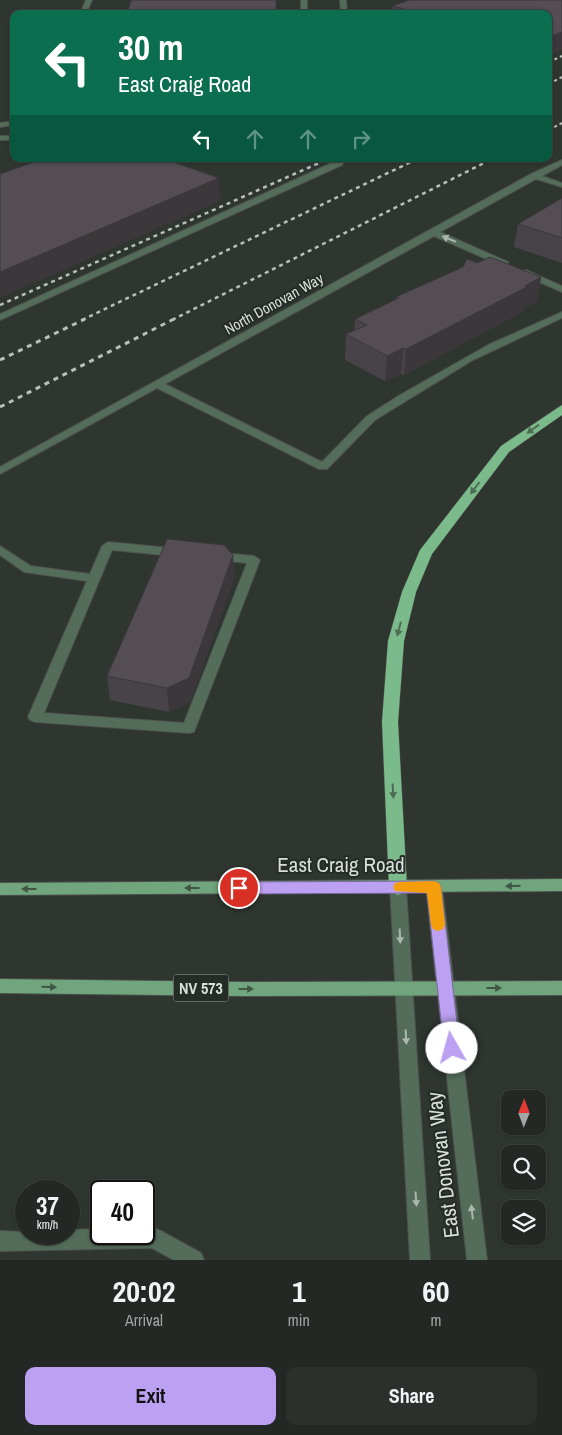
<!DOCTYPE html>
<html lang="en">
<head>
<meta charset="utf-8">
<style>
	:root { --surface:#232824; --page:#2b302c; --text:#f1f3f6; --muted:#a3a6a6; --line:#404441; --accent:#bca0f2 }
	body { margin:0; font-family:"Archivo Narrow",sans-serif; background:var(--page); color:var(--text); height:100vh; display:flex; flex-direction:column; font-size:19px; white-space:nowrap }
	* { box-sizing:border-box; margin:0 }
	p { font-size:16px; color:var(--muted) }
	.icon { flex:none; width:28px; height:28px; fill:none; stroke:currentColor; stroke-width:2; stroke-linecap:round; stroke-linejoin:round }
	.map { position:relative; height:1260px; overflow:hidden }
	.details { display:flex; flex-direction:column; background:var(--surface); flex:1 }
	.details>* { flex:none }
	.hud { position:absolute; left:10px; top:10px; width:542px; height:152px; border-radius:10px; box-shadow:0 1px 4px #0004,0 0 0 1px var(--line); background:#0b6e4f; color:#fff; overflow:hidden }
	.needle { width:32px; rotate:1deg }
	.buttons { position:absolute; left:501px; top:1090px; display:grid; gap:10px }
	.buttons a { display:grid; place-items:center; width:45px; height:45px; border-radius:10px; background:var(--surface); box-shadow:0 1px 4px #0004,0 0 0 1px var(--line); font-size:25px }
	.speed { position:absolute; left:15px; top:1180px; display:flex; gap:10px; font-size:25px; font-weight:700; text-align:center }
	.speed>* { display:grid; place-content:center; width:65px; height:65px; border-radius:50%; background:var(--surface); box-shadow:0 1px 4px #0004,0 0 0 1px var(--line); line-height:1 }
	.speed small { font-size:12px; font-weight:400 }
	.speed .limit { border:2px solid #111; border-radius:8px; background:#fff; color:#111 }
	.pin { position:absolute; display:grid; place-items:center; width:42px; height:42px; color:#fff; margin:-21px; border:2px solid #fff; border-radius:50%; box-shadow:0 1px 5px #0007 }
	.me { position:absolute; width:55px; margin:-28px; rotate:353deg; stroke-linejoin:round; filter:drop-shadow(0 0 4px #0008) }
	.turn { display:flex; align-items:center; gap:18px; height:105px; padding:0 25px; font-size:22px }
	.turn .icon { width:65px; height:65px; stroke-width:2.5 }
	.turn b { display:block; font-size:35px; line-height:42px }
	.lanes { display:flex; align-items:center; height:48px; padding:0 25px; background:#0003; justify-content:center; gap:25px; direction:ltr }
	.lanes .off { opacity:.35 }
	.eta { display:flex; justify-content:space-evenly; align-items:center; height:85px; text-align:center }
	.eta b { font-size:30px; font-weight:700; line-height:35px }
	.primary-button { display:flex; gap:10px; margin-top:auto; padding:10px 25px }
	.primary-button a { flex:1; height:58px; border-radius:10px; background:var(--accent); color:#111; font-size:20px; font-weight:700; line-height:58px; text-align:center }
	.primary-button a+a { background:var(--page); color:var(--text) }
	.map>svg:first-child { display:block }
</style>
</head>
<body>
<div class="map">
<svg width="562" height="1260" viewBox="0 0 562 1260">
	<rect width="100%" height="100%" fill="#2f3630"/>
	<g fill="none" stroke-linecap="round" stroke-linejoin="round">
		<g stroke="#4b514c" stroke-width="2">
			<g id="minor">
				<path d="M 86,0 L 92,0 L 86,14 L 80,14 Z"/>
				<rect x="301" y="0" width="6" height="14"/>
				<path d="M 340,0 L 346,0 L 347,14 L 341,14 Z"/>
				<path d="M 14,121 L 14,125 L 0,127 L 0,123 Z"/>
				<rect x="0" y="136" width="14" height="4"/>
				<path d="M 339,159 L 346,159 L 342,165 L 0,320 L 0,314 L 336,161 Z"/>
				<path d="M 562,160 L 562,165 L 542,176 L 562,183 L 562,187 L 536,179 L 440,232 L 508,262 L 508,266 L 502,266 L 434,236 L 165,384 L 322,462 L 367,416 L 400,395 L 488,345 L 562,312 L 562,318 L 473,360 L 375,420 L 327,469 L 319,469 L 157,388 L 0,474 L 0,467 L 531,174 Z"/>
				<path d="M 526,270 L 562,286 L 562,292 L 523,275 L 523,271 Z"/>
				<path d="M 108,542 L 254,556 L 260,560 L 194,732 L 189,733 L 35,722 L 30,720 L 28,717 L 87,581 L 24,572 L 0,555 L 0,546 L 31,566 L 90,574 L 102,546 ZM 112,550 L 247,563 L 184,723 L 44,713 Z"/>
				<path d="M 398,881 L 403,882 L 406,887 L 430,1260 L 410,1260 L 390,887 L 393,882 Z"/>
				<path d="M 434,881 L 439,882 L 442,887 L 487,1260 L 467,1260 L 426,887 L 429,882 Z"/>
				<path d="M 144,1228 L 154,1228 L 161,1231 L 201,1253 L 204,1260 L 174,1260 L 152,1248 L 0,1251 L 0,1231 L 69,1234 L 69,1230 L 101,1229 L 101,1234 L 144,1234 Z"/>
			</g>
		</g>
		<g stroke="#4b514c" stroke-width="2">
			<g id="major">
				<path d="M 562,879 L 562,891 L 0,895 L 0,883 Z"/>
				<path d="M 0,979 L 241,982 L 562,981 L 562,995 L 241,996 L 0,993 Z"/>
			</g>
		</g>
		<g stroke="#4b514c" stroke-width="1">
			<path id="highway" d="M 562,405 L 562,415 L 509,452 L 432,554 L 416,592 L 404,641 L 398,722 L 407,887 L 405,892 L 398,895 L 391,892 L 389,887 L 382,722 L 388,641 L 402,592 L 420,550 L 501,446 Z"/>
		</g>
		<use href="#minor" fill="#546d5a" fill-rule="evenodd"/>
		<use href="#major" fill="#70a57d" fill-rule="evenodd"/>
		<use href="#highway" fill="#7bbb8b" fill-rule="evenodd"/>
		<g stroke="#babfbb" stroke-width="2" stroke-dasharray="3 3" stroke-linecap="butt">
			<path d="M 549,62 L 562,56"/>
			<path d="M 549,84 L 562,77"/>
			<path d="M 549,130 L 562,123"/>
		</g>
		<g stroke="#babfbb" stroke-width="2.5" stroke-dasharray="4 4" stroke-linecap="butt">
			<path d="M 0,305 L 328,159"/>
			<path d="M 82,320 L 417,159"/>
			<path d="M 172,320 L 492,159"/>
		</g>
		<g stroke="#babfbb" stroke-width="3" stroke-dasharray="5 5" stroke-linecap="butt">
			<path d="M 0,360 L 85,319"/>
			<path d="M 0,407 L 174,319"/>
		</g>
	</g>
	<g fill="#484348">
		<path d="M 562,0 L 562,49 L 549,55 L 549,14 L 392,14 L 392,6 Z"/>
		<path d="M 562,198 L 562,263 L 514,247 L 518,224 Z"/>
		<path d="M 477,263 L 541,277 L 537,302 L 524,308 L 524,311 L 404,375 L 401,374 L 385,381 L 345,360 L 346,334 L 354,331 L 355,319 L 396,300 L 396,297 Z"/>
		<path d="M 233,555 L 234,579 L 190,702 L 169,712 L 110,700 L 107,676 Z"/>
	</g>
	<g fill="#3b373b">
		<path d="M 562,32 L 562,49 L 549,55 L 549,37 Z"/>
		<path d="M 219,178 L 220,201 L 0,298 L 0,272 Z"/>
		<path d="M 541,277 L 537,302 L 524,308 L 524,311 L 404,375 L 406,349 Z"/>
		<path d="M 403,348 L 401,374 L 385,381 L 387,356 Z"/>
		<path d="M 233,555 L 234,579 L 190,702 L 169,712 L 167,688 Z"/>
	</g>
	<g fill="#544e54" stroke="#3b373b">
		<path d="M 131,0 L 276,0 L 276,14 L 127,14 Z"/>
		<path d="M 410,0 L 562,0 L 562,32 L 549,37 L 549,14 L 424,14 L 392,6 Z"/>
		<path d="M 42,159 L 164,159 L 219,178 L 0,272 L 0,174 Z"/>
		<path d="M 562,198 L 562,238 L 518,224 Z"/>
		<path d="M 490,257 L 541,277 L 525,286 L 527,287 L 406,349 L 403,348 L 387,356 L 346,334 L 367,325 L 355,319 L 399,298 L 396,297 L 463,267 L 467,259 L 477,263 Z"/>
		<path d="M 167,539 L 224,545 L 233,555 L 189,678 L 167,688 L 107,676 Z"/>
	</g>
	<defs><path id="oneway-solid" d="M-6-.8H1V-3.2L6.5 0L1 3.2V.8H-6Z" transform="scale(1.25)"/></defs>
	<g fill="#acb7ae">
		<use href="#oneway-solid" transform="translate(449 239) rotate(-157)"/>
		<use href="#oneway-solid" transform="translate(400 936) rotate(87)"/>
		<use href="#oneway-solid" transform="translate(406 1037) rotate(87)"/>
		<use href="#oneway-solid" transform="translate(416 1199) rotate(86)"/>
		<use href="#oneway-solid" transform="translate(472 1212) rotate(-97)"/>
	</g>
	<g fill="#4c6c54">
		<use href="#oneway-solid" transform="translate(533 429) rotate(144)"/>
		<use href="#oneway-solid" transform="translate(475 488) rotate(127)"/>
		<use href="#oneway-solid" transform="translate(399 629) rotate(105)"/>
		<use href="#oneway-solid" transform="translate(393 791) rotate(87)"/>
	</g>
	<g fill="#3f5645">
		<use href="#oneway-solid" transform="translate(513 886) rotate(179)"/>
		<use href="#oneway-solid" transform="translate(192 888) rotate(180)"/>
		<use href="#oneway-solid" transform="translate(29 889) rotate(180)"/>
		<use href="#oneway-solid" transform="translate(49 987) rotate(1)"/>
		<use href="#oneway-solid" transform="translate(494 988)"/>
		<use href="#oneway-solid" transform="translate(246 989)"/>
	</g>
	<path fill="#bca0f2" stroke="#7a689d" d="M 434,881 L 439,883 L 441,887 L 460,1048 L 458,1053 L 452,1055 L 447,1053 L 444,1048 L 427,893 L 239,894 L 234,892 L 232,888 L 234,884 L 239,882 Z"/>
	<path fill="#f59e0b" d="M 434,881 L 439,883 L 441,887 L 445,925 L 443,929 L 438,931 L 433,929 L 431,925 L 427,893 L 395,891 L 393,887 L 395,883 L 400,882 Z"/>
	<g text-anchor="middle" stroke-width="4" stroke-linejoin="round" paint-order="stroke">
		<g font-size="15" fill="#dbdfdc" stroke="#252c27">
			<text transform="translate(274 304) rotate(-29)" y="5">North Donovan Way</text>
		</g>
		<rect fill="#252c27" stroke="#a4a9a6" stroke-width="1" x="173.5" y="974.5" width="55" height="27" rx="4"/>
		<g font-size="16" font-weight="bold" fill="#dbdfdc">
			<text x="201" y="994">NV 573</text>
		</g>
		<g font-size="21" fill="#dbdfdc" stroke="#252c27">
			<text x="341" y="872">East Craig Road</text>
			<text transform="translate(443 1165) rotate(-97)" y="7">East Donovan Way</text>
		</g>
	</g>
</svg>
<div class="buttons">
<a><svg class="needle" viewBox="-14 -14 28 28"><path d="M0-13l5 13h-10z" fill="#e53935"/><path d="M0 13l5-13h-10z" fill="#a3a6a6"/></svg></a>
<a><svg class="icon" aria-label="search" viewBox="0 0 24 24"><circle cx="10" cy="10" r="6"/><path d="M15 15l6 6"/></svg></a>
<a><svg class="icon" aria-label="layers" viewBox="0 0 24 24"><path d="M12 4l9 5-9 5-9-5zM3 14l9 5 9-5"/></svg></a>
</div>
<div class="speed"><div>37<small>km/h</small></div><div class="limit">40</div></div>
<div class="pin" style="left:239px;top:888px;background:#d93025"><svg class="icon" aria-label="arrive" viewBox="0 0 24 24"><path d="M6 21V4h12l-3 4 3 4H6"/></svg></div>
<svg class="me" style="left:452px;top:1048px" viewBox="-20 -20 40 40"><circle r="19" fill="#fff"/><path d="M0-13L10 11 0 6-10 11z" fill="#bca0f2"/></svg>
<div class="hud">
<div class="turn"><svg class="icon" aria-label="left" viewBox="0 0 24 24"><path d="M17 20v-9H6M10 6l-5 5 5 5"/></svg><div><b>30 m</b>East Craig Road</div></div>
<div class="lanes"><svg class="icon" aria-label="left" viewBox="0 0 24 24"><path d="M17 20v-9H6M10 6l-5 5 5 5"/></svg><svg class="icon off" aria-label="ahead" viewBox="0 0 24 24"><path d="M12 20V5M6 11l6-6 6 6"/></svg><svg class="icon off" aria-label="ahead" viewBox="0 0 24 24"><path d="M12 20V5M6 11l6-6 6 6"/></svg><svg class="icon off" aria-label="right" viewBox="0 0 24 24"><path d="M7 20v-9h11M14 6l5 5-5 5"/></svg></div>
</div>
</div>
<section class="details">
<div class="eta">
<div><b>20:02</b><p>Arrival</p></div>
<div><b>1</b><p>min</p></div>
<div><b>60</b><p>m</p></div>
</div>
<div class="primary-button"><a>Exit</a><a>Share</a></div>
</section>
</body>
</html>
